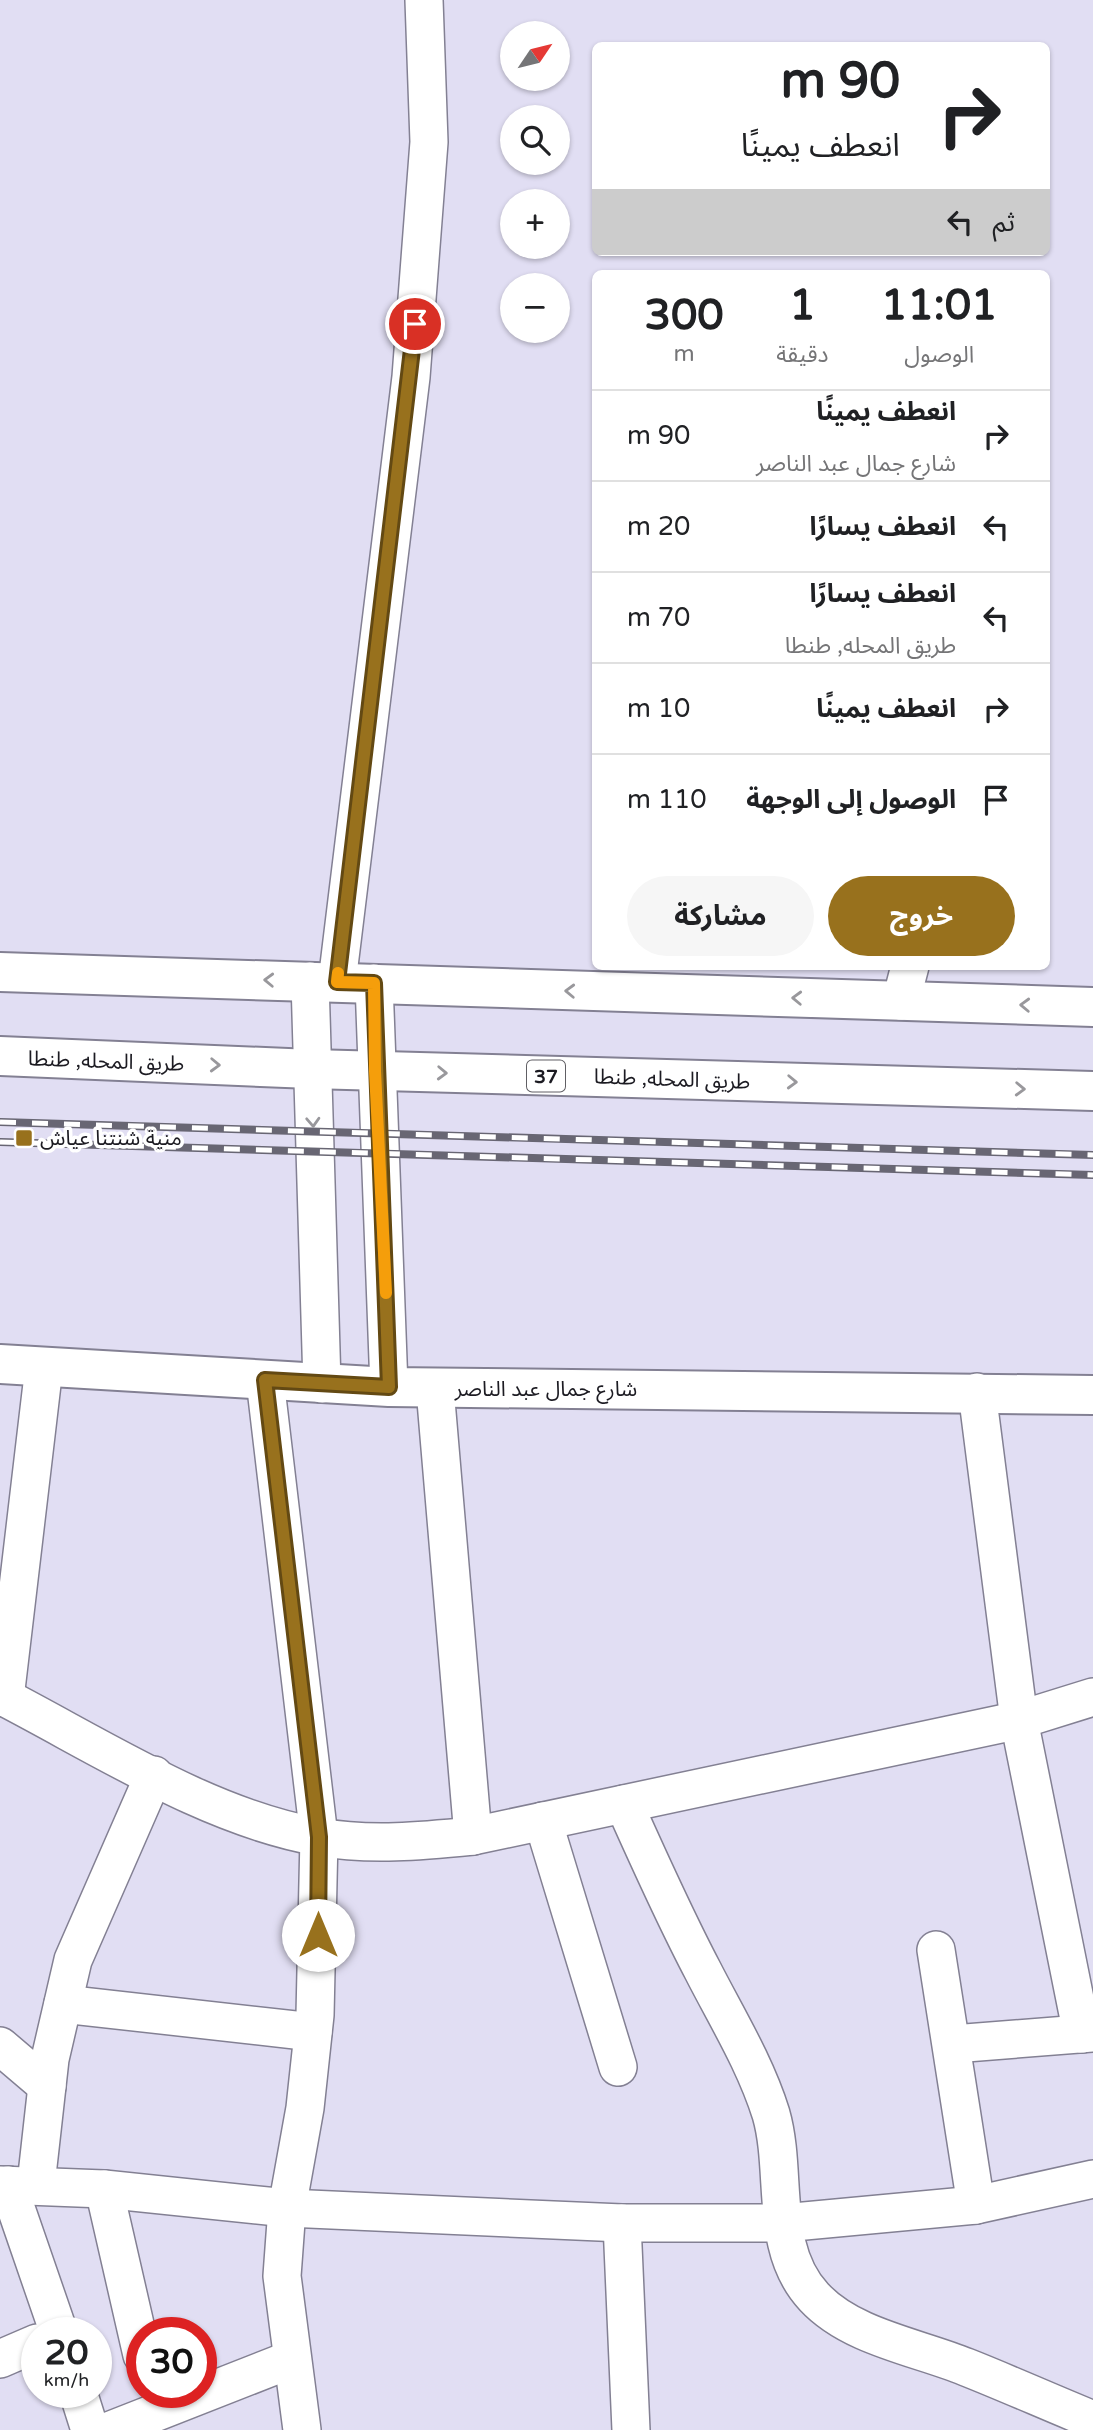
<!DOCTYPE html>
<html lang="ar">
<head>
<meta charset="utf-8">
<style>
	:root { --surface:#fff; --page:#f6f6f6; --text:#202124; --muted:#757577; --line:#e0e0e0; --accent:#98711d }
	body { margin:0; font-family:"Varela Round","Noto Sans Arabic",sans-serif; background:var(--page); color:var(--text); direction:rtl; height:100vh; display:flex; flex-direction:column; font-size:26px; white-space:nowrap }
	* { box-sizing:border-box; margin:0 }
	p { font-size:23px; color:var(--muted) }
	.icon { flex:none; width:38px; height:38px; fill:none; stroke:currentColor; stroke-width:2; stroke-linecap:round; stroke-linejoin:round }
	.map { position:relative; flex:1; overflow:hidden; direction:ltr }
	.side { position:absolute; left:592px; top:270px; width:458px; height:700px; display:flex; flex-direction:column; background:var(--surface); border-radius:10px; box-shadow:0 2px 5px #0004; direction:rtl }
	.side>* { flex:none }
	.guide { position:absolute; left:592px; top:42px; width:458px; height:214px; border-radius:10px; box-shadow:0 2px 5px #0004; direction:rtl; background:#fff; color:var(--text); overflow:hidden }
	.needle { width:46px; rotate:55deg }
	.tools { position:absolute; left:500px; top:21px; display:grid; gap:14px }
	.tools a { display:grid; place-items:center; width:70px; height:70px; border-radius:50%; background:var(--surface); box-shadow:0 2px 5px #0004; font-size:35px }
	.speed { position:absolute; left:21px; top:2317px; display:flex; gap:14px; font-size:35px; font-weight:700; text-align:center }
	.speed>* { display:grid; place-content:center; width:91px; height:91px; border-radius:50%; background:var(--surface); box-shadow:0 2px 5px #0004; line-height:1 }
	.speed small { font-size:18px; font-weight:400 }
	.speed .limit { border:10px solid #d22; background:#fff; color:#111 }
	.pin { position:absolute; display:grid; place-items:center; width:60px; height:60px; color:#fff; margin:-30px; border:4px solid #fff; border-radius:50%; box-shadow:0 2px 7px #0007 }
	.me { position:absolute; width:77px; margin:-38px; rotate:0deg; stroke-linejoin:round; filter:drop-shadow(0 0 5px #0008) }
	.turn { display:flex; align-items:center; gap:24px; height:147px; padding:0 35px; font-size:32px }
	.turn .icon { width:91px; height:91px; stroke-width:2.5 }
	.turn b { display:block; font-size:49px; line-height:60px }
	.then { display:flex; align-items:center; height:66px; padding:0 35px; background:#0003; gap:14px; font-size:26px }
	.eta { display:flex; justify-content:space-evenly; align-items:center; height:119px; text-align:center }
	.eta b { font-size:42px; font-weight:700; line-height:49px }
	.primary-button { display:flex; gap:14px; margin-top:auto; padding:14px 35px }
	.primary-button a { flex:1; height:80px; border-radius:42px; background:var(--accent); color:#fff; font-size:28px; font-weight:700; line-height:80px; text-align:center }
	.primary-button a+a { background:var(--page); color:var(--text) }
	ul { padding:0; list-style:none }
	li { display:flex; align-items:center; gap:21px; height:91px; padding:0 35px; border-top:2px solid var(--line) }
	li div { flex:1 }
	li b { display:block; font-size:26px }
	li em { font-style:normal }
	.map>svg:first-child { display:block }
</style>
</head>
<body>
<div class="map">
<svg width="1093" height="2430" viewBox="0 0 1093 2430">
	<rect width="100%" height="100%" fill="#e1def3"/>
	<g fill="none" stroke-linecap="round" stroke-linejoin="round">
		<g stroke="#838093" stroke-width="40">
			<g id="street">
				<path d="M 310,981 L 322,1384"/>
				<path d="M 337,982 L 411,377 L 429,142 L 424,0"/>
				<path d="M 374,983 L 389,1387"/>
				<path d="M 901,1001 L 910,966"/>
				<path d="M 265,1380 L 319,1837 L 315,2015 L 305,2108 L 287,2208 L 282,2276 L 302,2430"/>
				<path d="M 435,1389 L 473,1836"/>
				<path d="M 977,1392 L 1019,1720 L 1082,2034"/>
				<path d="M 0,1695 C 99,1746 209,1818 319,1837 C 370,1846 422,1841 473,1836 L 1019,1720 L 1093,1697"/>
				<path d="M 5,1698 L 44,1367"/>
				<path d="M 624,1804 C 649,1860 674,1916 703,1971 C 727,2018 755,2063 771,2114 C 788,2173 768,2248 814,2297 C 851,2337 917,2347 966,2367 C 1009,2384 1051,2403 1093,2420"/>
				<path d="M 543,1821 L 618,2067"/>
				<path d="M 936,1950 L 976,2205"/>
				<path d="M 63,2004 L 313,2032"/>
				<path d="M 953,2044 L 1093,2033"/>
				<path d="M 0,2046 L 47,2086"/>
				<path d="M 36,2184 L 50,2059 L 73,1960 L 154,1775"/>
				<path d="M 0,2185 L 104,2189 L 287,2208 L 622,2223 L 783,2223 L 976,2205 L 1093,2179"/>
				<path d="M 8,2185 L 59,2333"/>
				<path d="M 104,2189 L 142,2355"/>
				<path d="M 622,2223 L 631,2430"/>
				<path d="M 0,2359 L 37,2343"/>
				<path d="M 78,2392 L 90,2430"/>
				<path d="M 111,2430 L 292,2359"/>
			</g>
		</g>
		<g stroke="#838093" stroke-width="42">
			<path id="secondary" d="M 0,1364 L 389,1387 L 1093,1395"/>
		</g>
		<g stroke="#838093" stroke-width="42">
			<g id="highway">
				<path d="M 0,972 L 1093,1007"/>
				<path d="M 0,1056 L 311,1069 L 1093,1091"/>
			</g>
		</g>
		<use href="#street" stroke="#fff" stroke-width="37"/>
		<use href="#secondary" stroke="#fff" stroke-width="38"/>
		<use href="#highway" stroke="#fff" stroke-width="38"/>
		<g stroke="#686673" stroke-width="8">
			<g id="rail">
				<path d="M 0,1122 L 1093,1155"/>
				<path d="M 0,1142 L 1093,1175"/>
			</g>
		</g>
		<use href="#rail" stroke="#fff" stroke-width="5" stroke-dasharray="16" stroke-linecap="butt"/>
	</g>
	<defs><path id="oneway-chevron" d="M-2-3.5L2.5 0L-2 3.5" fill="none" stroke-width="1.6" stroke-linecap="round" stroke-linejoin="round" transform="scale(1.75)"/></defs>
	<g stroke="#99989c">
		<use href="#oneway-chevron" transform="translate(269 980) rotate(-178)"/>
		<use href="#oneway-chevron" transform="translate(570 991) rotate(-178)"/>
		<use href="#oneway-chevron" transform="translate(797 998) rotate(-178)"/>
		<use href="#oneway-chevron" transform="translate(1025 1005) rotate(-178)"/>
		<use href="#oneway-chevron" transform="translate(215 1065) rotate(2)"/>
		<use href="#oneway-chevron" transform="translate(442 1073) rotate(2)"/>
		<use href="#oneway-chevron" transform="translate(792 1082) rotate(2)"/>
		<use href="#oneway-chevron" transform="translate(1020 1089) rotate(2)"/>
		<use href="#oneway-chevron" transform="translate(313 1122) rotate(87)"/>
	</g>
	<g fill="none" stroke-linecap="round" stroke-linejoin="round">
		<g stroke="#634913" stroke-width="18">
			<path id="route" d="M 318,1935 L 319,1837 L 265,1380 L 389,1387 L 374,983 L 337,982 L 415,324"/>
		</g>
		<use href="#route" stroke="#98711d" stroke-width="12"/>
		<path stroke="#f59e0b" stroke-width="12" d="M 338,973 L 337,982 L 374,983 L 375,1071 L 386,1293"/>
	</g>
	<rect fill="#98711d" stroke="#fff" stroke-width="2.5" x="15" y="1129" width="18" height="18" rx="3.5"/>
	<g text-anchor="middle" stroke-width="7" stroke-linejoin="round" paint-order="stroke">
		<rect fill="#fff" stroke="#605f64" stroke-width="2" x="527" y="1060.5" width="38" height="31" rx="5"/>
		<g font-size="19" font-weight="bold" fill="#1c1b22">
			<text x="546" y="1083">37</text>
		</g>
		<g font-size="21" fill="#1c1b22" stroke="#fff">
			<text transform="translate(106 1061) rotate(2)" y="7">طريق المحله, طنطا</text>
			<text transform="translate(672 1079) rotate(2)" y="7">طريق المحله, طنطا</text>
			<text x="546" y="1396">شارع جمال عبد الناصر</text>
		</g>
		<g font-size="21" fill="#1c1b22" stroke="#fff" text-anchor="start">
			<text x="40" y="1145">منية شنتنا عياش</text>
		</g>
	</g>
</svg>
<div class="tools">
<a><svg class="needle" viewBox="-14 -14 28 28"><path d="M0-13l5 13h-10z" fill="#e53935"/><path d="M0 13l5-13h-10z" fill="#757577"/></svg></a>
<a><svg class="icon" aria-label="search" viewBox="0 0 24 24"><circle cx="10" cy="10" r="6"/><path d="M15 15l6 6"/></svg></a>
<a>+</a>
<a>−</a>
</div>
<div class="speed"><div>20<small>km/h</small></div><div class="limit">30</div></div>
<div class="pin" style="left:415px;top:324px;background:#d93025"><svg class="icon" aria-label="arrive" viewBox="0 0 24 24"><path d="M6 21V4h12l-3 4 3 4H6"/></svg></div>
<svg class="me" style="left:318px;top:1935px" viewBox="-20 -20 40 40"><circle r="19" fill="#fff"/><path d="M0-13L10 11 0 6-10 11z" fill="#98711d"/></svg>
<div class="guide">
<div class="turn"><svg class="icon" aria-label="right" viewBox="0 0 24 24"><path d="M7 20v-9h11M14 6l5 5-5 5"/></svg><div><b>90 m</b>انعطف يمينًا</div></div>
<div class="then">ثم<svg class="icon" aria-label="left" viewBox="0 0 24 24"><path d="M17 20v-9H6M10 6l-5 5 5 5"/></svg></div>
</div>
<section class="side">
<div class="eta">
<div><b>11:01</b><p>الوصول</p></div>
<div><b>1</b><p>دقيقة</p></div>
<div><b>300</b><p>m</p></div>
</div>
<ul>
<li><svg class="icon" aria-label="right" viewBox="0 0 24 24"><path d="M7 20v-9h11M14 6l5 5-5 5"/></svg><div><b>انعطف يمينًا</b><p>شارع جمال عبد الناصر</p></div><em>90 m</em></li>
<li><svg class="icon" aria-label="left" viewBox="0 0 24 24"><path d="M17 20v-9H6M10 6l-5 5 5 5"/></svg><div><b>انعطف يسارًا</b></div><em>20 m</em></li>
<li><svg class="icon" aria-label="left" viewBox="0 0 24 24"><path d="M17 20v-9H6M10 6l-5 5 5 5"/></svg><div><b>انعطف يسارًا</b><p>طريق المحله, طنطا</p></div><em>70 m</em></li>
<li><svg class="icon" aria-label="right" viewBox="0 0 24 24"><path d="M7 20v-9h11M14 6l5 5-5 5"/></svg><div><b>انعطف يمينًا</b></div><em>10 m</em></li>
<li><svg class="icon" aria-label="arrive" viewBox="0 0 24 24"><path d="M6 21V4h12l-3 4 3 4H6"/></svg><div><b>الوصول إلى الوجهة</b></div><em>110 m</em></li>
</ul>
<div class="primary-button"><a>خروج</a><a>مشاركة</a></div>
</section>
</div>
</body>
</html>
